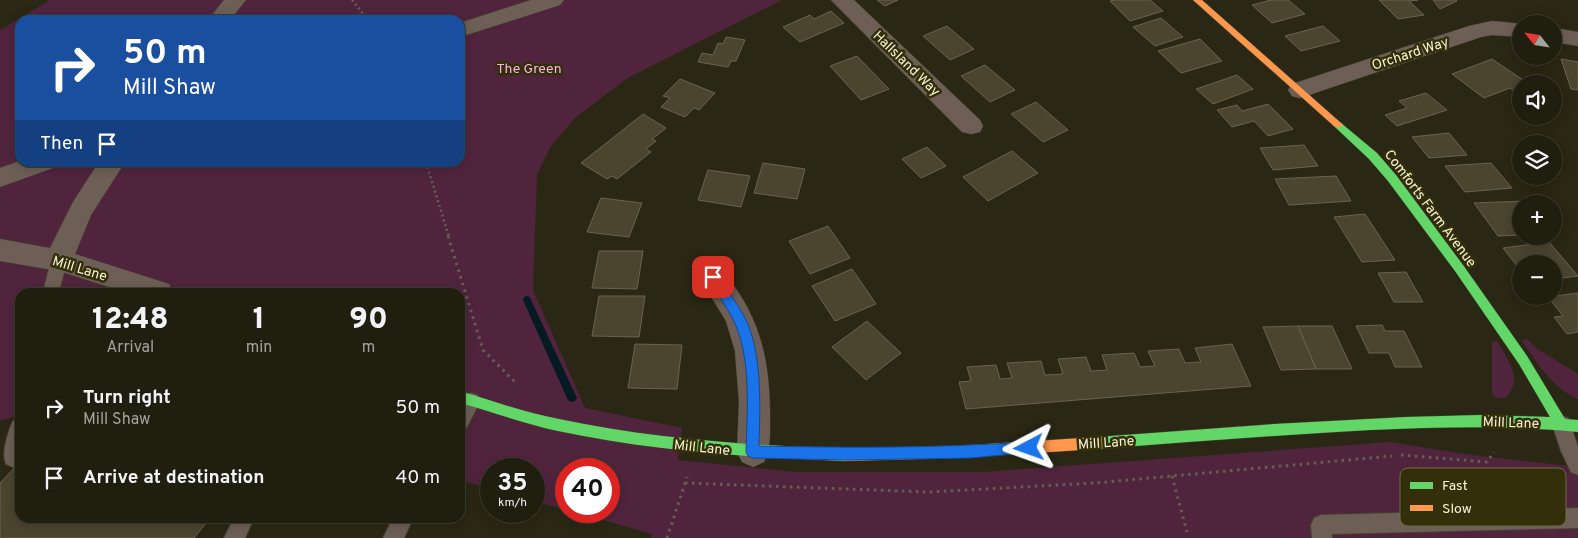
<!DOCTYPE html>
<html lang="en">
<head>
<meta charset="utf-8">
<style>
	:root { --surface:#201e0f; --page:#282718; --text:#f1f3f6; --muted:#a2a29e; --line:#3d3c2f }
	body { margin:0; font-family:Overpass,sans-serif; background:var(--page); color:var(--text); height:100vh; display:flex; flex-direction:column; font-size:19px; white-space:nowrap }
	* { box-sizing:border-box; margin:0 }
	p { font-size:16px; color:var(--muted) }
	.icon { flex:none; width:28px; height:28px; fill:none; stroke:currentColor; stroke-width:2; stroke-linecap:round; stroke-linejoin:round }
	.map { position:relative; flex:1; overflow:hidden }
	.drawer { position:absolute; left:15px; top:288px; width:450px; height:235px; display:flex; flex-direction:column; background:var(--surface); border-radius:15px; box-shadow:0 2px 12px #0003,0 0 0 1px var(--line) }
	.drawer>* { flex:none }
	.guide { position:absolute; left:15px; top:15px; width:450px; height:152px; border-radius:15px; box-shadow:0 2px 12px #0003,0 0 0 1px var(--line); background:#1a4fa0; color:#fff; overflow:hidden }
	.needle { width:32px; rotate:300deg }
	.fabs { position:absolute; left:1512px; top:15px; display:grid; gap:10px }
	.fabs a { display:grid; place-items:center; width:50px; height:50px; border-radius:50%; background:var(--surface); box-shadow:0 2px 12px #0003,0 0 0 1px var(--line); font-size:25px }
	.speed { position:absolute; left:480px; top:458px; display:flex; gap:10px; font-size:25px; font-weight:700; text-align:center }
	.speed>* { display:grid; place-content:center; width:65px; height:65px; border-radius:50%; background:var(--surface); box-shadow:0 2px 12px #0003,0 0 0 1px var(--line); line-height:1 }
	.speed small { font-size:12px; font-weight:400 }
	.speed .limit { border:8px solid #d22; background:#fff; color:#111 }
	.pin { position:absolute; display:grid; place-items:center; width:42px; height:42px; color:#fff; margin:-21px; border-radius:10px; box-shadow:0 2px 8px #0006 }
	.me { position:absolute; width:55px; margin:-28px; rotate:266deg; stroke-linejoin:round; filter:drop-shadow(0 0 4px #0008) }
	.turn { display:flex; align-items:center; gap:18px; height:105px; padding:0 25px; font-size:22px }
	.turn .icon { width:65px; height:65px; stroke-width:2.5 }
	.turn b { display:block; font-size:35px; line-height:42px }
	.then { display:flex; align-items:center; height:48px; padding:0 25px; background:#0003; gap:10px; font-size:19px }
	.eta { display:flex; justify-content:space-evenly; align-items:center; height:85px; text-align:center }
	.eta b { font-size:30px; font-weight:800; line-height:35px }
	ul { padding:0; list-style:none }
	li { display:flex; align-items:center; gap:15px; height:70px; padding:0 25px }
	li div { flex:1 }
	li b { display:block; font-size:19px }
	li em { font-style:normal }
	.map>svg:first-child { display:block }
</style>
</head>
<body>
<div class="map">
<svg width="1578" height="538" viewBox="0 0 1578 538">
	<rect width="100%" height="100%" fill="#2a2814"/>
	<g fill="#51243e" fill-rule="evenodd">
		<path d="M 50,0 L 782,0 L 626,79 L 575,118 L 551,146 L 537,174 L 533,290 L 585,408 L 682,428 L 678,460 L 795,472 L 983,472 L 1390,442 L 1471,455 L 1578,467 L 1578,538 L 651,538 L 652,534 L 572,511 L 609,511 L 609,469 L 566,469 L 566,510 L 534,501 L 534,469 L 491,469 L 491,489 L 460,480 L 460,292 L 20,292 L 20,416 L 0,420 L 0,30 ZM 20,20 L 460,20 L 460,162 L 20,162 Z"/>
		<path d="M 1527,339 L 1536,348 L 1578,374 L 1578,399 C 1552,388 1537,362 1521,340 Z"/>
		<path d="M 1497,341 C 1507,358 1525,381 1505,398 L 1497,398 L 1492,394 L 1492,342 Z"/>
	</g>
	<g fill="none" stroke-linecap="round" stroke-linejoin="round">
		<path fill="#041b23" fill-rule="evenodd" d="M 527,296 L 530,297 L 531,300 L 577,398 L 575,401 L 572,402 L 569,401 L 567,398 L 523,300 L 524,297 Z"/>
	</g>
	<g fill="#4b442f" stroke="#6a634e">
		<path d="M 877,0 L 898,0 L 885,6 Z"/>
		<path d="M 1115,0 L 1150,0 L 1163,11 L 1130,21 L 1110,1 Z"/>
		<path d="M 1271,0 L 1288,0 L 1305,14 L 1272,23 L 1252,5 Z"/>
		<path d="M 1379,0 L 1418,0 L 1409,1 L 1424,15 L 1398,19 Z"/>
		<path d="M 1433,0 L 1456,0 L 1457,1 L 1440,9 Z"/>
		<path d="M 831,11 L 844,23 L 800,42 L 783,27 L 810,15 L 814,19 Z"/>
		<path d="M 1161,18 L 1183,37 L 1155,46 L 1133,27 Z"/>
		<path d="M 947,26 L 974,49 L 950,60 L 923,36 Z"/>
		<path d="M 1323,26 L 1340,41 L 1301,51 L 1285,36 Z"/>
		<path d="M 726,37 L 745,40 L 736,61 L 731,61 L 728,67 L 698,62 L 702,53 L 713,55 L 718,43 L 723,44 Z"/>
		<path d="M 1200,39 L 1222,61 L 1181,73 L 1158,51 Z"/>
		<path d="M 857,56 L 889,89 L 861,100 L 830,66 Z"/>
		<path d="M 1492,59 L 1529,84 L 1521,84 L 1521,96 L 1510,88 L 1484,98 L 1452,74 Z"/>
		<path d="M 1561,59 L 1578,62 L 1578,90 L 1571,89 Z"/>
		<path d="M 985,65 L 1015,90 L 990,102 L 961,76 Z"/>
		<path d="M 1237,75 L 1253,89 L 1213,104 L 1196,89 Z"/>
		<path d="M 680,79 L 715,93 L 699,110 L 694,108 L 685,117 L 661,107 L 670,98 L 663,96 Z"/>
		<path d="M 1426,93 L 1447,110 L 1397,126 L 1385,115 L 1407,108 L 1399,101 Z"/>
		<path d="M 1036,102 L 1068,130 L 1043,142 L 1011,114 Z"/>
		<path d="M 1268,104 L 1293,129 L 1268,136 L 1254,121 L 1232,127 L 1217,110 L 1237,105 L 1242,111 Z"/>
		<path d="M 643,114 L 666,128 L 652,139 L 656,141 L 646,149 L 651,152 L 617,179 L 612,176 L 607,179 L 581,163 Z"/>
		<path d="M 1449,133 L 1467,155 L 1429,158 L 1412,137 Z"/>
		<path d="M 1304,145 L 1318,166 L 1273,170 L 1260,148 Z"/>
		<path d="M 927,147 L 946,166 L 921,178 L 902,159 Z"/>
		<path d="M 1012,151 L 1038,173 L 988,201 L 963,177 Z"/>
		<path d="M 763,163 L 805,169 L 797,199 L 754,193 Z"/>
		<path d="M 1491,163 L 1512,188 L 1465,192 L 1445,166 Z"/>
		<path d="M 708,170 L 750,176 L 741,207 L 698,200 Z"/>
		<path d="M 1336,176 L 1351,201 L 1289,205 L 1275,179 Z"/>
		<path d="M 601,198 L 642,203 L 629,237 L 587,232 Z"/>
		<path d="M 1525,201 L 1527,204 L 1521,204 L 1521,235 L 1498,236 L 1474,203 Z"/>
		<path d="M 1365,214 L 1395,260 L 1362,262 L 1334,217 Z"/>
		<path d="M 828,226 L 850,258 L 810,274 L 789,241 Z"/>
		<path d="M 1549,242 L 1578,276 L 1554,279 L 1554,264 L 1521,264 L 1521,271 L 1503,248 Z"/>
		<path d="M 599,251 L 643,251 L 637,289 L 592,288 Z"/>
		<path d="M 852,269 L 876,304 L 835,321 L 812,286 Z"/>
		<path d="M 1406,272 L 1423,302 L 1394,302 L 1378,273 Z"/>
		<path d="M 1578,293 L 1578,332 L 1567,334 L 1554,317 L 1563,316 L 1548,297 Z"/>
		<path d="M 599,296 L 645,296 L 639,337 L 592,336 Z"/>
		<path d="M 867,321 L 901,353 L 866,380 L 832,347 Z"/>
		<path d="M 1382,325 L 1385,331 L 1404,331 L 1422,367 L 1395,367 L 1389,353 L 1369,353 L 1356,326 Z"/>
		<path d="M 1298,326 L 1332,326 L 1352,369 L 1316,369 Z"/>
		<path d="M 1298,326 L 1316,369 L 1281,370 L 1263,327 Z"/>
		<path d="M 635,344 L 682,345 L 677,389 L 628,388 Z"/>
		<path d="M 1232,344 L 1251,386 L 966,409 L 959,382 L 971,381 L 967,367 L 996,365 L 1000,379 L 1012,378 L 1007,363 L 1041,361 L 1045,375 L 1063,374 L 1058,359 L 1086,357 L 1091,371 L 1107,370 L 1102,355 L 1134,353 L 1140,367 L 1155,366 L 1148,351 L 1179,349 L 1185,363 L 1201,362 L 1195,348 Z"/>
		<path d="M 20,462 L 20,518 L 210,518 L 194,538 L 0,538 L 0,483 Z"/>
	</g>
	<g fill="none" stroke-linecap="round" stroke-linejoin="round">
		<g stroke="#454330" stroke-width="2">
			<g id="lane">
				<path d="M 59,254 L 65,255 L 67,260 L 59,292 L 43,292 L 51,260 L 53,255 Z"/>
				<path d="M 471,393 L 477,395 L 480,401 L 467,427 L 460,429 L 460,403 L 465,395 Z"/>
				<path d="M 1561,416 L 1568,418 L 1578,447 L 1578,475 L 1571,472 L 1561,451 L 1552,424 L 1554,418 Z"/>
				<path d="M 20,419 L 20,464 L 13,467 L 6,464 C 1,453 8,432 13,421 Z"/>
				<path d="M 1578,508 L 1578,528 L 1332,534 L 1332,538 L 1312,538 L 1311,525 L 1314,518 L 1321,515 Z"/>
				<path d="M 234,518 L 254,518 L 245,538 L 224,538 Z"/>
				<path d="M 393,518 L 413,518 L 404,538 L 383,538 Z"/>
			</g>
		</g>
		<g stroke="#454330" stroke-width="1">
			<g id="street">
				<path d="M 224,0 L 246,0 L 230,20 L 208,20 Z"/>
				<path d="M 531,0 L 564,0 L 560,5 L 460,37 L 460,23 Z"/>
				<path d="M 831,0 L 854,0 L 980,120 L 983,126 L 980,132 L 971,134 L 962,132 Z"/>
				<path d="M 1492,21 L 1523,24 L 1521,24 L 1521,37 L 1492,35 L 1481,37 L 1300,98 L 1292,96 L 1288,90 L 1292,84 L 1469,26 Z"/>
				<path d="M 1554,28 L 1578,32 L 1578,46 L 1554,42 Z"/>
				<path d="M 20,161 L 20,162 L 56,162 L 53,168 L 0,187 L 0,168 Z"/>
				<path d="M 99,162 L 125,162 L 91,215 L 75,254 L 169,284 L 173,292 L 125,292 L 59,271 L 0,261 L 0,239 L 50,248 L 73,202 Z"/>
				<path d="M 713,266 C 724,270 728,276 734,286 C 763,326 770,369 770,417 C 770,433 771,448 764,462 L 753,467 L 742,462 L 737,452 L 739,402 L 735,351 L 726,321 L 699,277 L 703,269 Z"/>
			</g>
		</g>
		<g stroke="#454330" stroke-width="1">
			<g id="fast">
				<path d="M 1338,122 L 1341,123 L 1377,153 L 1396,175 L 1463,265 L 1527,356 L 1565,419 L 1578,420 L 1578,432 C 1508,425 1439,427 1370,430 C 1279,435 1188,442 1097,449 L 1092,447 L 1091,443 L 1092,439 L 1097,437 L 1274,424 L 1406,417 L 1480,415 L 1550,417 L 1519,364 L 1455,271 L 1388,181 L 1369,159 L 1335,127 L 1333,125 Z"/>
				<path d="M 460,391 C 493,401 526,413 559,419 C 653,439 748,445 844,449 L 849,451 L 851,455 L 849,459 L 844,461 C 748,457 652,451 558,431 C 525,424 493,412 460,403 Z"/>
			</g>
		</g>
		<g stroke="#454330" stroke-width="1">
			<g id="slow">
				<path d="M 1193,0 L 1202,0 L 1341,123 L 1343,125 L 1341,127 L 1335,127 Z"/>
				<path d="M 1097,437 L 1102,439 L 1103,443 L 1102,447 L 1097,449 L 956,458 L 844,461 L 839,459 L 837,455 L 839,451 L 844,449 L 956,446 Z"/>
			</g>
		</g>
		<g stroke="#675e52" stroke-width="2.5" stroke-dasharray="2 3" stroke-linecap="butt">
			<path d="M 352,0 L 368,20"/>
			<path d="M 426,162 L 449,237"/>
		</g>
		<g stroke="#675e52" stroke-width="3" stroke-dasharray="2.5 4.5" stroke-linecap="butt">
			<path d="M 448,236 L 483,350 L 515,382"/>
			<path d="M 1401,455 L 1487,462 L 1494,452"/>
			<path d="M 1172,476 L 1187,532"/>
			<path d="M 685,483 L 928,492 L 1095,483 L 1392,456"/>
			<path d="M 667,538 L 687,477"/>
		</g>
		<use href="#lane" fill="#6d5f55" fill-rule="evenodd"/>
		<use href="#street" fill="#6d5f55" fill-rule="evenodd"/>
		<use href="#fast" fill="#63d668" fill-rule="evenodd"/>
		<use href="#slow" fill="#ff974d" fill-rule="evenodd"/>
	</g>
	<path fill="#1a73e8" stroke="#114b97" d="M 713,272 L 717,274 C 726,288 736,302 744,316 C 763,352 760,407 759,446 C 850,448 939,448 1029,442 L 1034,443 L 1036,448 L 1034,452 L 971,458 L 846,460 L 753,458 L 748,456 L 746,452 C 747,410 752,358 733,319 C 726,305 715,292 707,277 Z"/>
	<g text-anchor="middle" stroke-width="5" stroke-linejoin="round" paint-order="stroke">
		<g font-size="14" fill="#f7f3d2" stroke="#332f0b">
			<text transform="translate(1410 53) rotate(-18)" y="5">Orchard Way</text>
			<text transform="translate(907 63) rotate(44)" y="5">Hallsland Way</text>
			<text transform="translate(1431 208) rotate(53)" y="5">Comforts Farm Avenue</text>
			<text transform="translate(80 268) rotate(17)" y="5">Mill Lane</text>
			<text transform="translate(1511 422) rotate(2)" y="5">Mill Lane</text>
			<text transform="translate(1106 442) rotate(-4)" y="5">Mill Lane</text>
			<text transform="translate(702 447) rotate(6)" y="5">Mill Lane</text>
		</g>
		<g font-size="14" fill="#ffb3e1" stroke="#332f0b">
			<text x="529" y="73">The Green</text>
		</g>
	</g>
	<rect x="1400" y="468" width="166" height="58" rx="8" fill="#332f0b" stroke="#6e6a47" stroke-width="1"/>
	<rect x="1410" y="482" width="23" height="7" fill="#63d668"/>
	<rect x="1410" y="505" width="23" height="6" fill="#ff974d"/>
	<g font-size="14" fill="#f7f3d2">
		<text x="1442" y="490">Fast</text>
		<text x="1442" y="513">Slow</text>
	</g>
</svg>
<div class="fabs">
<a><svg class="needle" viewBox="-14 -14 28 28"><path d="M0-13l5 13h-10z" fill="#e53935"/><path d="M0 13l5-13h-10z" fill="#a2a29e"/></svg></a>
<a><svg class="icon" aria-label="sound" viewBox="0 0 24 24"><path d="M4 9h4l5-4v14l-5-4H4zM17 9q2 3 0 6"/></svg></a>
<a><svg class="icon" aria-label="layers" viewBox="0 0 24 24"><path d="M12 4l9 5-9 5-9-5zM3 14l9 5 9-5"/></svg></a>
<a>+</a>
<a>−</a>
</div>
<div class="speed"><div>35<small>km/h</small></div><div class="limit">40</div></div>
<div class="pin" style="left:713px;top:277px;background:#d93025"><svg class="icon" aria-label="arrive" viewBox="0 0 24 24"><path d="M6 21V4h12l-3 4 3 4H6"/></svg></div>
<svg class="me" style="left:1029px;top:448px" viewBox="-20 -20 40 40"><path d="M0-17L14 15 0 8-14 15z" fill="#1a73e8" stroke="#fff" stroke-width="4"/></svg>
<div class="guide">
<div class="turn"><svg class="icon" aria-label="right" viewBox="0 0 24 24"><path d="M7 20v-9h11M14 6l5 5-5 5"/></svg><div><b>50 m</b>Mill Shaw</div></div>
<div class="then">Then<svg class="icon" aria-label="arrive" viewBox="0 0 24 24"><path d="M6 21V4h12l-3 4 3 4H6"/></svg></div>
</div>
<section class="drawer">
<div class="eta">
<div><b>12:48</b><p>Arrival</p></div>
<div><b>1</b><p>min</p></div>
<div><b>90</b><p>m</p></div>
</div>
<ul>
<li><svg class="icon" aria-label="right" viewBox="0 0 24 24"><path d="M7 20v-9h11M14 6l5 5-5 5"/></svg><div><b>Turn right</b><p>Mill Shaw</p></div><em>50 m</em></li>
<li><svg class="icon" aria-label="arrive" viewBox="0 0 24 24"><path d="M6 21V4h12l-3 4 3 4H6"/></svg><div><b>Arrive at destination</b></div><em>40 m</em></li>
</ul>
</section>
</div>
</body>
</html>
